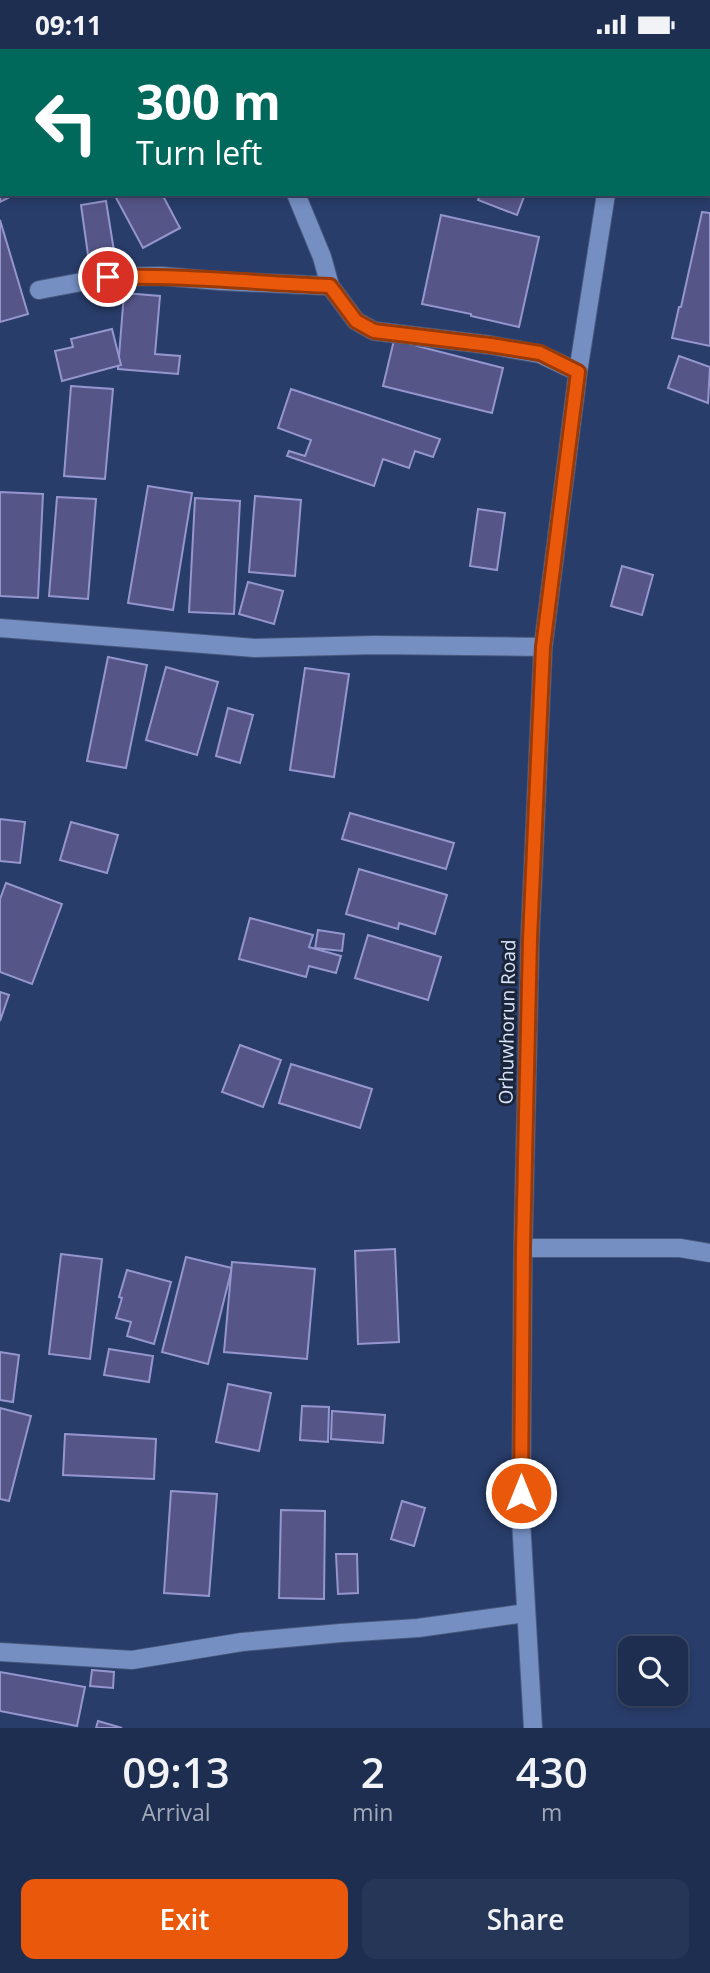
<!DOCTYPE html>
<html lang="en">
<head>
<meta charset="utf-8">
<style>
	:root { --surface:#1e2e50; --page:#263657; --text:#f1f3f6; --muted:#a1a8b7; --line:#3c4a67; --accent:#ea580c }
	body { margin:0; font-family:"Open Sans",sans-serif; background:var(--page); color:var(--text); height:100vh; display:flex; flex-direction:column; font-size:26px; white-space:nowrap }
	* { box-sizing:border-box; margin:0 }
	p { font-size:23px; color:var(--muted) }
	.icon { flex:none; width:38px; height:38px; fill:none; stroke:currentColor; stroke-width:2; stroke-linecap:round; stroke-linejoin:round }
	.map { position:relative; height:1679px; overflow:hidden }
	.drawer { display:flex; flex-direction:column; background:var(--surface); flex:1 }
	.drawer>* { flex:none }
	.top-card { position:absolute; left:0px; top:0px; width:710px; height:147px; box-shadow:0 4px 10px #0003,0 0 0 2px var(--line); background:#00695c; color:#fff; overflow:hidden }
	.buttons { position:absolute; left:618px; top:1587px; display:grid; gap:14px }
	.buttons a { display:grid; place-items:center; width:70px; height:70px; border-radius:14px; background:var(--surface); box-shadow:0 4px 10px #0003,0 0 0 2px var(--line); font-size:35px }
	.pin { position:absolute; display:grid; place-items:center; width:60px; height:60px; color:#fff; margin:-30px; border:4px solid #fff; border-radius:50%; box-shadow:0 2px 7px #0007 }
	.me { position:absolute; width:77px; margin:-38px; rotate:0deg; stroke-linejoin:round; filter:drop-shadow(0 0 5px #0008) }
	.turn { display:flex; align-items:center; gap:24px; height:147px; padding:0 21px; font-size:32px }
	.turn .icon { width:91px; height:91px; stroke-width:2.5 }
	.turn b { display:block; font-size:49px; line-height:60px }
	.eta { display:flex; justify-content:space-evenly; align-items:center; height:119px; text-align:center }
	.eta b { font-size:42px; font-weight:600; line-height:49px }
	.action { display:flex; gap:14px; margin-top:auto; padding:14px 21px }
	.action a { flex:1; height:80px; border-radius:14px; background:var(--accent); color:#fff; font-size:28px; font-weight:600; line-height:80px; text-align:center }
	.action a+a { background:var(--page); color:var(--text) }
	.status { display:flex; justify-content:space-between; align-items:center; height:49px; padding:0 35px; background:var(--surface); direction:ltr }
	.status svg { height:19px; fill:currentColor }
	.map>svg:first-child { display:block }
</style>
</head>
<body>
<div class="status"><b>09:11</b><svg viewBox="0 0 49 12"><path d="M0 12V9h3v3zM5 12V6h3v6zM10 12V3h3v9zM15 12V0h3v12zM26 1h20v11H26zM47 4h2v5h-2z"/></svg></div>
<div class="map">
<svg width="710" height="1679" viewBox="0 0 710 1679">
	<rect width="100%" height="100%" fill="#283d6a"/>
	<g fill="#565588" stroke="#9696ce" stroke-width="2">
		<path d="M 2,111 L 2,145 L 16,145 L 0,153 L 0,112 Z"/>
		<path d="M 114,145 L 162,145 L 180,179 L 143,199 Z"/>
		<path d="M 480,145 L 525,145 L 517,166 L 478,151 Z"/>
		<path d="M 106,152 L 114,202 L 88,206 L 81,156 Z"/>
		<path d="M 702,163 L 710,164 L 710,297 L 672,289 L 679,258 L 681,258 Z"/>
		<path d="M 441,166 L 539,188 L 519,278 L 471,267 L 471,265 L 422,255 Z"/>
		<path d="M 0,171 L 28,265 L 0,273 Z"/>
		<path d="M 124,244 L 160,247 L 155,305 L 180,307 L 178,325 L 118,320 Z"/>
		<path d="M 112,280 L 121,316 L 62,332 L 55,302 L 73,298 L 71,290 Z"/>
		<path d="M 394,291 L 503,319 L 492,364 L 383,337 Z"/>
		<path d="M 679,307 L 710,318 L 708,354 L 668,339 Z"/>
		<path d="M 71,337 L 113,340 L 105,430 L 64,427 Z"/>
		<path d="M 291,340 L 440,390 L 433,408 L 415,402 L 409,419 L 383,410 L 374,437 L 287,407 L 289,402 L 305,407 L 311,391 L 278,379 Z"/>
		<path d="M 148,437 L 192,444 L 173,561 L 128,554 Z"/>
		<path d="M 0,443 L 43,445 L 38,549 L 0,547 Z"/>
		<path d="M 255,447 L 301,451 L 295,527 L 249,523 Z"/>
		<path d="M 57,448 L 96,450 L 88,550 L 49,547 Z"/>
		<path d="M 195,449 L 240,452 L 234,565 L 189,563 Z"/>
		<path d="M 478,460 L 505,464 L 497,521 L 470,517 Z"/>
		<path d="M 622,517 L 653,526 L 642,566 L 611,557 Z"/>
		<path d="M 248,533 L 283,542 L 274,575 L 239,565 Z"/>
		<path d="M 108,608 L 147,616 L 126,719 L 87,712 Z"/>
		<path d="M 166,618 L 218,633 L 197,706 L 146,691 Z"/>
		<path d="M 305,619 L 349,625 L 334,728 L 290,721 Z"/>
		<path d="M 228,659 L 253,666 L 240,714 L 216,707 Z"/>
		<path d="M 350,764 L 454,794 L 446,820 L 342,790 Z"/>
		<path d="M 0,770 L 25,773 L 20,814 L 0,812 Z"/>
		<path d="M 71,773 L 118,786 L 107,824 L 60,811 Z"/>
		<path d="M 359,820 L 447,846 L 435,885 L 399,874 L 398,880 L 346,865 Z"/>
		<path d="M 6,834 L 62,855 L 32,935 L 0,923 L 0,850 Z"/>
		<path d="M 250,869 L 313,886 L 309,898 L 341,907 L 336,924 L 309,917 L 306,928 L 239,910 Z"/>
		<path d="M 318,881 L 344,885 L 342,902 L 315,899 Z"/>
		<path d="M 368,886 L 441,908 L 428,951 L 355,929 Z"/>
		<path d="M 0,943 L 9,946 L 0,972 Z"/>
		<path d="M 240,996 L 281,1011 L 263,1058 L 222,1043 Z"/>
		<path d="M 291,1015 L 372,1040 L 360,1079 L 279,1054 Z"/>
		<path d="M 395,1200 L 399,1293 L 358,1295 L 355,1202 Z"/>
		<path d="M 61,1205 L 102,1210 L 90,1310 L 49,1305 Z"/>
		<path d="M 186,1208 L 232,1219 L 208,1315 L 162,1303 Z"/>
		<path d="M 232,1213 L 315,1220 L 307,1310 L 224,1303 Z"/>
		<path d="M 127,1221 L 171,1233 L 154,1295 L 127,1287 L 131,1273 L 116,1269 L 122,1249 L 119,1248 Z"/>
		<path d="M 109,1300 L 153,1307 L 149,1333 L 104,1326 Z"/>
		<path d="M 0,1303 L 19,1306 L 13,1353 L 0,1351 Z"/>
		<path d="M 228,1335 L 271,1344 L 259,1402 L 216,1393 Z"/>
		<path d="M 302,1357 L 329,1358 L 328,1393 L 300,1391 Z"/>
		<path d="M 0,1359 L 31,1367 L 9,1452 L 0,1450 Z"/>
		<path d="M 332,1362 L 385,1366 L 383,1394 L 331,1390 Z"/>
		<path d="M 65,1385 L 156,1390 L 154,1430 L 63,1426 Z"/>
		<path d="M 171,1442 L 217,1445 L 209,1547 L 164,1544 Z"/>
		<path d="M 402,1452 L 425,1459 L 414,1497 L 391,1490 Z"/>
		<path d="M 281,1461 L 325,1462 L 324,1550 L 279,1549 Z"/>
		<path d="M 336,1505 L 357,1505 L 358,1544 L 338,1545 Z"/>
		<path d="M 92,1621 L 114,1623 L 113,1639 L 90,1637 Z"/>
		<path d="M 0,1623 L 85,1638 L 77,1677 L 0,1662 Z"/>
		<path d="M 98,1672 L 122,1679 L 96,1679 Z"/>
	</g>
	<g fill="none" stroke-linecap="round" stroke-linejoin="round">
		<g stroke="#48597e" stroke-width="20">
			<g id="minor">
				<path d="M 193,0 L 201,2"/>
				<path d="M 221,0 L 222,2"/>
				<path d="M 296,145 L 322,208 L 330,237 L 356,272 L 374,282 L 490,296 L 540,305 L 578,323"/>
				<path d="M 39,241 L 108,228 L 161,227 L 220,232 L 330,237"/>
				<path d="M 0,579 L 255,599 L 375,596 L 543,598"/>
				<path d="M 523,1199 L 680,1199 L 710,1204"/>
				<path d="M 0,1603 L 132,1611 L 242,1593 L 341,1584 L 418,1579 L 526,1564"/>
			</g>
		</g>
		<g stroke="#48597e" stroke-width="20">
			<g id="tertiary">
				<path d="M 627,2 L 628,0"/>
				<path d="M 533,1679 L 521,1471 L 523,1199 L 530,890 L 543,598 L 578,323 L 606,145"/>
			</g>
		</g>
		<use href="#minor" stroke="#758fc2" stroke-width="18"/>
		<use href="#tertiary" stroke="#758fc2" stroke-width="18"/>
	</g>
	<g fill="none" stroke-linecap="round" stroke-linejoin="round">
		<g stroke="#983908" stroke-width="18">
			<path id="route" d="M 108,228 C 182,226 256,234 330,237 L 356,272 L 374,282 L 490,296 L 540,304 L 578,323 L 543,598 L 530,890 L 523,1199 L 521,1444"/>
		</g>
		<use href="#route" stroke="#ea580c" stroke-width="12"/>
	</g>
	<g text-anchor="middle" stroke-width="6" stroke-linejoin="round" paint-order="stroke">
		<g font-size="19" fill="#d9e4fb" stroke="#1b253a">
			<text transform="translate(507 973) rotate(-89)" y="7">Orhuwhorun Road</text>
		</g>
	</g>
</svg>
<div class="buttons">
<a><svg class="icon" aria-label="search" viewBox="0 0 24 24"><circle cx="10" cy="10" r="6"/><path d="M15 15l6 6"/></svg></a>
</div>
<div class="pin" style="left:108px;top:228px;background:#d93025"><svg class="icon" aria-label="arrive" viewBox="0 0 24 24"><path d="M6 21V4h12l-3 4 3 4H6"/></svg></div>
<svg class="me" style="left:521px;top:1444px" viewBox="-20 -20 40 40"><circle r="17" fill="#ea580c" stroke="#fff" stroke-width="3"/><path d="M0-11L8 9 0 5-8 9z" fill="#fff"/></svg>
<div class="top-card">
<div class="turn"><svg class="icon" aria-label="left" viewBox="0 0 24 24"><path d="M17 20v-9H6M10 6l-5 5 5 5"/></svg><div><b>300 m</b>Turn left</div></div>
</div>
</div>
<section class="drawer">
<div class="eta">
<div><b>09:13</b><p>Arrival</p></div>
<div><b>2</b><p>min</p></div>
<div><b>430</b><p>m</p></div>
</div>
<div class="action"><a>Exit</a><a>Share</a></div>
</section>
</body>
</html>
